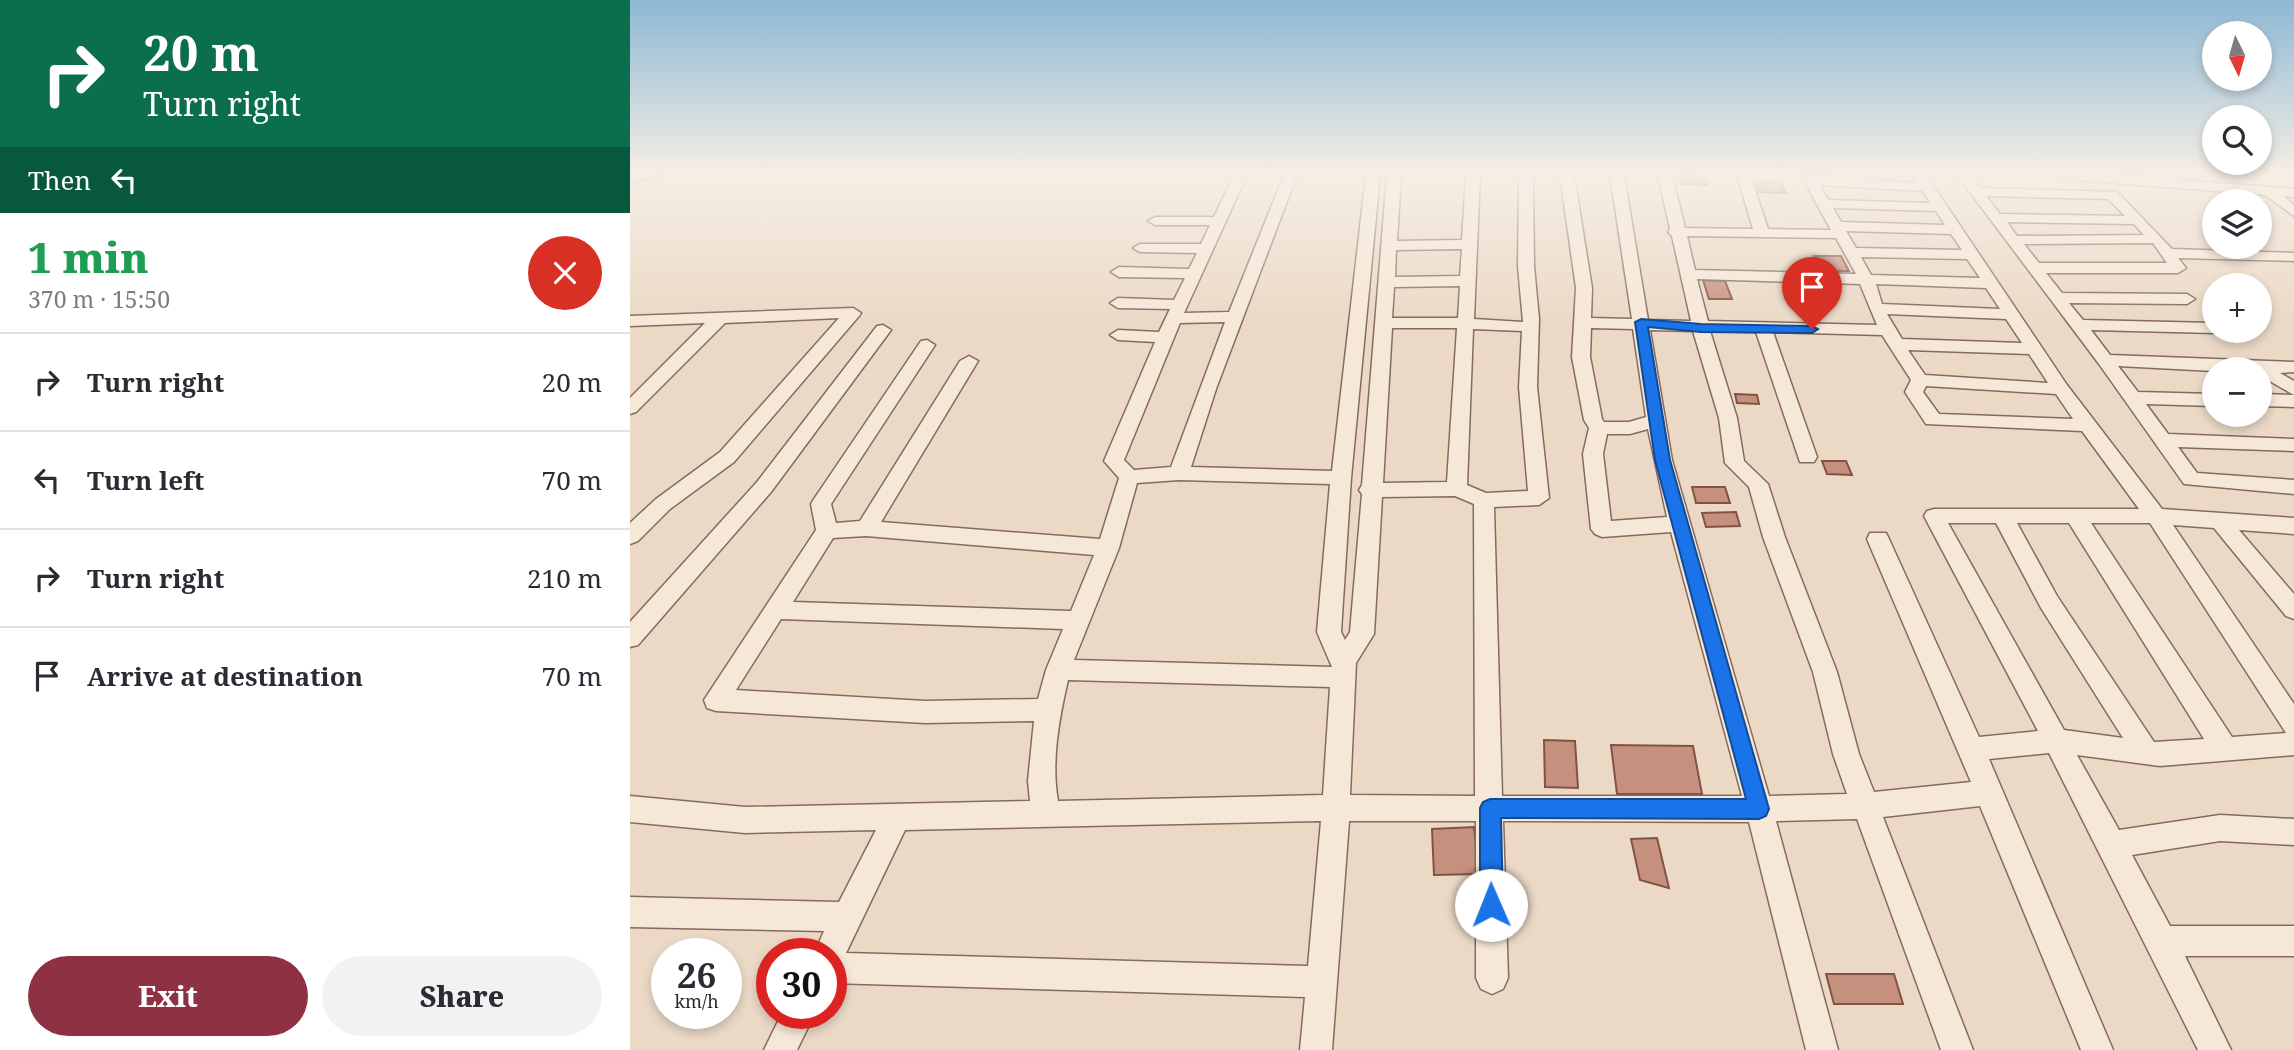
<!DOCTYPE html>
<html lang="en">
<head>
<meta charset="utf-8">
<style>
	:root { --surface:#fff; --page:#f2f2f3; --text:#2b2b33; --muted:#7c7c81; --line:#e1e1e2; --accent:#8e3243 }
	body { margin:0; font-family:"Noto Serif",serif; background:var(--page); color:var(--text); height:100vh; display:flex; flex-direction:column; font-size:26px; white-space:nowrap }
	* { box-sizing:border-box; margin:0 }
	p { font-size:23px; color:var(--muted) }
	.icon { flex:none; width:38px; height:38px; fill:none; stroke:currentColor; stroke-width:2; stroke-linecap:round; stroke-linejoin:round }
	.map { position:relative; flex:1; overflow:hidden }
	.side { display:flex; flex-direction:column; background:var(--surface); width:630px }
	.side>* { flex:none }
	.hud { background:#0b6e4f; color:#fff; overflow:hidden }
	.needle { width:46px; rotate:175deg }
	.buttons { position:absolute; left:1572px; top:21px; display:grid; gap:14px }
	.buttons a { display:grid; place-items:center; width:70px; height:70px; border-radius:50%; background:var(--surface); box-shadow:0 4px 10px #0003; font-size:35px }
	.speed { position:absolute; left:21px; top:938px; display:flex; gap:14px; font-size:35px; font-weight:700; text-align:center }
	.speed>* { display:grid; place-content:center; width:91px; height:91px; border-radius:50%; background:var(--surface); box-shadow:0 4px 10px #0003; line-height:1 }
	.speed small { font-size:18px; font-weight:400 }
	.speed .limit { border:10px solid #d22; background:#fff; color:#111 }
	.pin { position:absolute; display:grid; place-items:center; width:60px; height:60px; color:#fff; margin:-72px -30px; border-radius:50% 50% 50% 0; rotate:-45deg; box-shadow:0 0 7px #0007 }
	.pin .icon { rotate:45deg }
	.me { position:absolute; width:77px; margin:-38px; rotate:359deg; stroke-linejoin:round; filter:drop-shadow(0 0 5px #0008) }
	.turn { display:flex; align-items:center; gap:24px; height:147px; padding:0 28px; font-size:32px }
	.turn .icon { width:91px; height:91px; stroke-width:2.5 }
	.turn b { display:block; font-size:49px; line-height:60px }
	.then { display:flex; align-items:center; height:66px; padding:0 28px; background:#0003; gap:14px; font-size:26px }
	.round { display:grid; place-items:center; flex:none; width:74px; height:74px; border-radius:37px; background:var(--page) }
	.head { display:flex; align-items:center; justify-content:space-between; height:119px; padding:0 28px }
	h1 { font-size:42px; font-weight:800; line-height:52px; color:#1e9e55 }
	.cta { display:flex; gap:14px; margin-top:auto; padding:14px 28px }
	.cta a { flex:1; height:80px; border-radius:42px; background:var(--accent); color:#fff; font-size:28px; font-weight:800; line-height:80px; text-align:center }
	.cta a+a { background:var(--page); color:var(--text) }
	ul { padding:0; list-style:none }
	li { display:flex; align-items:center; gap:21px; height:98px; padding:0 28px; border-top:2px solid var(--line) }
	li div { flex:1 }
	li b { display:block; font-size:26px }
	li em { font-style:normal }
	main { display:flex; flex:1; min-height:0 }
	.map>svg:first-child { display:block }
</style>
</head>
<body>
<main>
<section class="side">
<div class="hud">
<div class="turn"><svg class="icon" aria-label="right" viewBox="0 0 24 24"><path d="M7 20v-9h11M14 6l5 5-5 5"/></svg><div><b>20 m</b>Turn right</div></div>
<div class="then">Then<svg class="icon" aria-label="left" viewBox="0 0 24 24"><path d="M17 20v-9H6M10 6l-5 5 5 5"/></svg></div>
</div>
<div class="head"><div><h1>1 min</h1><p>370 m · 15:50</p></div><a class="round" style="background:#d93025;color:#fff"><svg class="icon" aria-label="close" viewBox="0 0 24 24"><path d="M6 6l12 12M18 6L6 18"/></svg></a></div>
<ul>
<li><svg class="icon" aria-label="right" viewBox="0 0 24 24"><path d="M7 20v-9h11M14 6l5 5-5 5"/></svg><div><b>Turn right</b></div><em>20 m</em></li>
<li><svg class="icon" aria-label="left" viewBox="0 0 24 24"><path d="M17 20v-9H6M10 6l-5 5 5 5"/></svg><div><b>Turn left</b></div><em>70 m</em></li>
<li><svg class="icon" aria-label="right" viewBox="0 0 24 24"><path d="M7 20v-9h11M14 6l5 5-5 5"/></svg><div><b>Turn right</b></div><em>210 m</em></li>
<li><svg class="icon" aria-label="arrive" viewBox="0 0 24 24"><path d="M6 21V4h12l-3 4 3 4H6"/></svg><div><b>Arrive at destination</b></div><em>70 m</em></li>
</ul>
<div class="cta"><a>Exit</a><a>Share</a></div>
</section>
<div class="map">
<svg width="1664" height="1050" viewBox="0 0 1664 1050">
	<rect width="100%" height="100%" fill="#ebd9c6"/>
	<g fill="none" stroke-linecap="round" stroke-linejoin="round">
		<path stroke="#6f8c80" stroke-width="4.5" d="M 0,183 L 35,175"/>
	</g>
	<g fill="#c6907f" stroke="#825345" stroke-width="2">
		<path d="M 1051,175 L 1075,177 L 1077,185 L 1051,184 Z"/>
		<path d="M 1121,182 L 1151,182 L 1156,193 L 1126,192 Z"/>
		<path d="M 1184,256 L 1211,256 L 1219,271 L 1191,271 Z"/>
		<path d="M 1073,280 L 1095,281 L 1102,299 L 1079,299 Z"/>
		<path d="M 1105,394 L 1127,395 L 1129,404 L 1107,403 Z"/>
		<path d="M 1192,461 L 1216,461 L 1222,475 L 1197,474 Z"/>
		<path d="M 1062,487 L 1095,487 L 1100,503 L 1066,503 Z"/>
		<path d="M 1106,512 L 1110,526 L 1076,527 L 1072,513 Z"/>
		<path d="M 914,740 L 945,741 L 948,788 L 915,787 Z"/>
		<path d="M 981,745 L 1063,746 L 1072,794 L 987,794 Z"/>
		<path d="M 844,827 L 849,874 L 804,875 L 802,829 Z"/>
		<path d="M 1027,838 L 1039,888 L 1010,880 L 1001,839 Z"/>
		<path d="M 1196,974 L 1264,974 L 1273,1004 L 1204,1004 Z"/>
	</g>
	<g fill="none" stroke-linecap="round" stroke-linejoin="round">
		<g stroke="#846b5d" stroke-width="3">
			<g id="street">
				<path d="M 604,175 L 617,175 L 554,313 L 599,312 L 654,175 L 667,175 L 586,389 L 561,467 L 702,471 L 736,175 L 750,175 L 721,478 L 711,632 L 715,640 L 720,632 L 732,494 L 729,490 L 732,485 L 757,175 L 771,175 L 767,241 L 832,240 L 836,175 L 850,175 L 844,319 L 893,322 L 888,266 L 889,175 L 903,175 L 904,266 L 909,319 L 907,387 L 919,498 L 909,505 L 864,507 L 872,796 L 1112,796 L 1041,532 L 972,537 L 965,534 L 961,529 L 953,454 L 959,428 L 954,420 L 942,357 L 946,288 L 930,175 L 944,175 L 962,288 L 961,318 L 1002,319 L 980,175 L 994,175 L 1018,320 L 1061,321 L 1042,236 L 1038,232 L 1040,229 L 1028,175 L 1042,175 L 1055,228 L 1123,229 L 1107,175 L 1120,175 L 1138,229 L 1201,230 L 1171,175 L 1287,183 L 1283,175 L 1296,175 L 1437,385 L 1532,509 L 1664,518 L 1664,534 L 1609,530 L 1664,594 L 1664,619 L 1656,616 L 1584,528 L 1543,525 L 1664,704 L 1664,755 L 1530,766 L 1447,755 L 1489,830 L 1590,815 L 1664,819 L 1664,845 L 1590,841 L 1502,855 L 1540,926 L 1664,926 L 1664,956 L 1555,956 L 1601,1050 L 1568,1050 L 1419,753 L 1359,759 L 1483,1050 L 1451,1050 L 1350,806 L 1253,817 L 1343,1050 L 1311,1050 L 1227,819 L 1146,821 L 1208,1050 L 1176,1050 L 1119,822 L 873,821 L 878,978 L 873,989 L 862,994 L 851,989 L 846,978 L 846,821 L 719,821 L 702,1050 L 670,1050 L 675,997 L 201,983 L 201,954 L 184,954 L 194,931 L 0,927 L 0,897 L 209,902 L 246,830 L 115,833 L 0,822 L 0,796 L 115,807 L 400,801 L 398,781 L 404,721 L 295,723 L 86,711 L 77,708 L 74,700 L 186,530 L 181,504 L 184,499 L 291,341 L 297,340 L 305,345 L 201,504 L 206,523 L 230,521 L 330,361 L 339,356 L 348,361 L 251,522 L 470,539 L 489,478 L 474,461 L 525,342 L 488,340 L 480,335 L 488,330 L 529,332 L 540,309 L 488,308 L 480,303 L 488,298 L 544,300 L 555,278 L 489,277 L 481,272 L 489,267 L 559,269 L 567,253 L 510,252 L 503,248 L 510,244 L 571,244 L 580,225 L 525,225 L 518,221 L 525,217 L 584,217 ZM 1190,185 L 1293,191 L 1300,203 L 1198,200 ZM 1203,208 L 1306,211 L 1315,225 L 1211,222 ZM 1216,231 L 1321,234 L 1332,250 L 1226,248 ZM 1057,236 L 1206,238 L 1226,274 L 1065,270 ZM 832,249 L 830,276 L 765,277 L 766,250 ZM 1231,257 L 1337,259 L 1350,278 L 1241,275 ZM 1067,279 L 1230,284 L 1247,325 L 1078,321 ZM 1246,284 L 1356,288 L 1370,309 L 1252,304 ZM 830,286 L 828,318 L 762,318 L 764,287 ZM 1257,314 L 1376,319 L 1392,343 L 1272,339 ZM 595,322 L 541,467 L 504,470 L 494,460 L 550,323 ZM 762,328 L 827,328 L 817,482 L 753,483 ZM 961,328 L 1003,329 L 1016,417 L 999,422 L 974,422 L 972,419 L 960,357 ZM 843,329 L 892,331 L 889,387 L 898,491 L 856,493 L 837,485 ZM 1020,330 L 1063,331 L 1089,418 L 1095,463 L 1119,487 L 1133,537 L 1183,672 L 1203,754 L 1217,794 L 1139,796 L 1042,460 ZM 1080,331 L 1126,332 L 1170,462 L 1184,462 L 1187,457 L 1143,332 L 1252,335 L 1281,380 L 1275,392 L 1296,424 L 1452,431 L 1509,509 L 1304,509 L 1297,511 L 1294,516 L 1408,731 L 1349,737 L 1259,539 L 1256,533 L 1240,533 L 1237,539 L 1341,782 L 1244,792 L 1229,754 L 1207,672 L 1155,537 L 1138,484 L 1114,461 L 1107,418 ZM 1278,350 L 1399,354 L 1418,383 L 1295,375 ZM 1296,386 L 1426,394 L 1443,419 L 1309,414 L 1293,392 ZM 1018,429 L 1037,517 L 981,521 L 973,454 L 977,434 L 1000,434 ZM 549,480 L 700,484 L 687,632 L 702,667 L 444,660 L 489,548 L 507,483 ZM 825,496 L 844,504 L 845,796 L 720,795 L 726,663 L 744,634 L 752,497 ZM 1318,523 L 1366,523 L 1411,608 L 1493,738 L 1434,730 ZM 1387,523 L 1439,523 L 1574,739 L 1524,742 L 1427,596 ZM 1461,523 L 1520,523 L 1656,733 L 1602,737 ZM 236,536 L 464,555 L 441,611 L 163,602 L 203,538 ZM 151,619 L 433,629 L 416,670 L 408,699 L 295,701 L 106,690 ZM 438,680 L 700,687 L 693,795 L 428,801 C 421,762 429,719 438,680 ZM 691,821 L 678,966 L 216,953 L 275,830 Z"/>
				<path d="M 1327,175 L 1340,175 L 1350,188 L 1487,192 L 1542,249 L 1664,253 L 1664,261 L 1548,258 L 1556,268 L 1548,273 L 1416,273 L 1432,293 L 1557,294 L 1565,299 L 1557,304 L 1439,303 L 1453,320 L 1584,323 L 1584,331 L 1590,331 L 1584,333 L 1461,330 L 1480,355 L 1664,362 L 1664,372 L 1650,373 L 1664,381 L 1664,395 L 1629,375 L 1629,369 L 1584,371 L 1488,366 L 1508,392 L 1584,394 L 1584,406 L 1516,404 L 1538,434 L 1664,439 L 1664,451 L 1548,447 L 1567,473 L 1664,480 L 1664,494 L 1554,484 L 1469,364 ZM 1356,196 L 1478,199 L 1495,216 L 1370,214 ZM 1377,222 L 1504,224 L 1514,235 L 1387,236 ZM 1523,243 L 1537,263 L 1409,263 L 1394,244 Z"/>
				<path d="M 1428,175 L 1489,175 L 1664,189 L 1664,197 L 1653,196 L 1664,205 L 1664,216 L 1635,195 L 1434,179 Z"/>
				<path d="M 223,308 L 231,313 L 229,316 L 104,462 L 40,509 L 8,541 L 0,544 L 0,523 L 26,499 L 90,452 L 209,318 L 95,323 L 6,412 L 0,414 L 0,398 L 75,323 L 0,326 L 0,316 Z"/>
				<path d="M 253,325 L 261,330 L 141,492 L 8,645 L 0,647 L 0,622 L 127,482 L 247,326 Z"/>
				<path d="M 1629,394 L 1664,395 L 1664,407 L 1629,406 Z"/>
				<path d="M 152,1013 L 185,1013 L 167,1050 L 134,1050 Z"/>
			</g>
		</g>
		<use href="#street" fill="#f6e8d9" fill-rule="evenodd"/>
	</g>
	<linearGradient id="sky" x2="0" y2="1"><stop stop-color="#8eb8d3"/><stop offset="0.54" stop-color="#f6eee5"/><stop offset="1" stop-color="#f6eee5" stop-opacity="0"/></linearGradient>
	<rect width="1664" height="322" fill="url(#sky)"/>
	<path fill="#1a73e8" stroke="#114b97" stroke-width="2" d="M 1011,319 L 1071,324 L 1182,326 L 1188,329 L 1182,333 L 1071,332 L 1018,327 L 1040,460 L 1139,809 L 1136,816 L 1129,819 L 871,818 L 873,905 L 869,913 L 861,916 L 853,913 L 850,905 L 850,808 L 853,802 L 860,799 L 1116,799 L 1025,460 L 1005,322 Z"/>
</svg>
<div class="buttons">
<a><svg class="needle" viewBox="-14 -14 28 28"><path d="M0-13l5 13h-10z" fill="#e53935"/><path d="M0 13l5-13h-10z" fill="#7c7c81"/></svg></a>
<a><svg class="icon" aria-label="search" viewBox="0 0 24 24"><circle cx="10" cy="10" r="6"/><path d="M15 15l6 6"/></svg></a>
<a><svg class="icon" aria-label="layers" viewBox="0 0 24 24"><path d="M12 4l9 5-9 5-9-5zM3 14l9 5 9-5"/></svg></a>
<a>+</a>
<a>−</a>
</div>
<div class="speed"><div>26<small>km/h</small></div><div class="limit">30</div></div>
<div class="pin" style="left:1182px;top:329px;background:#d93025"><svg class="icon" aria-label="arrive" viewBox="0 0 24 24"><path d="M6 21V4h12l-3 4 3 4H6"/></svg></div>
<svg class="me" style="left:861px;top:905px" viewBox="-20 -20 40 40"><circle r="19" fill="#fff"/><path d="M0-13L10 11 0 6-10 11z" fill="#1a73e8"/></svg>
</div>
</main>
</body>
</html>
